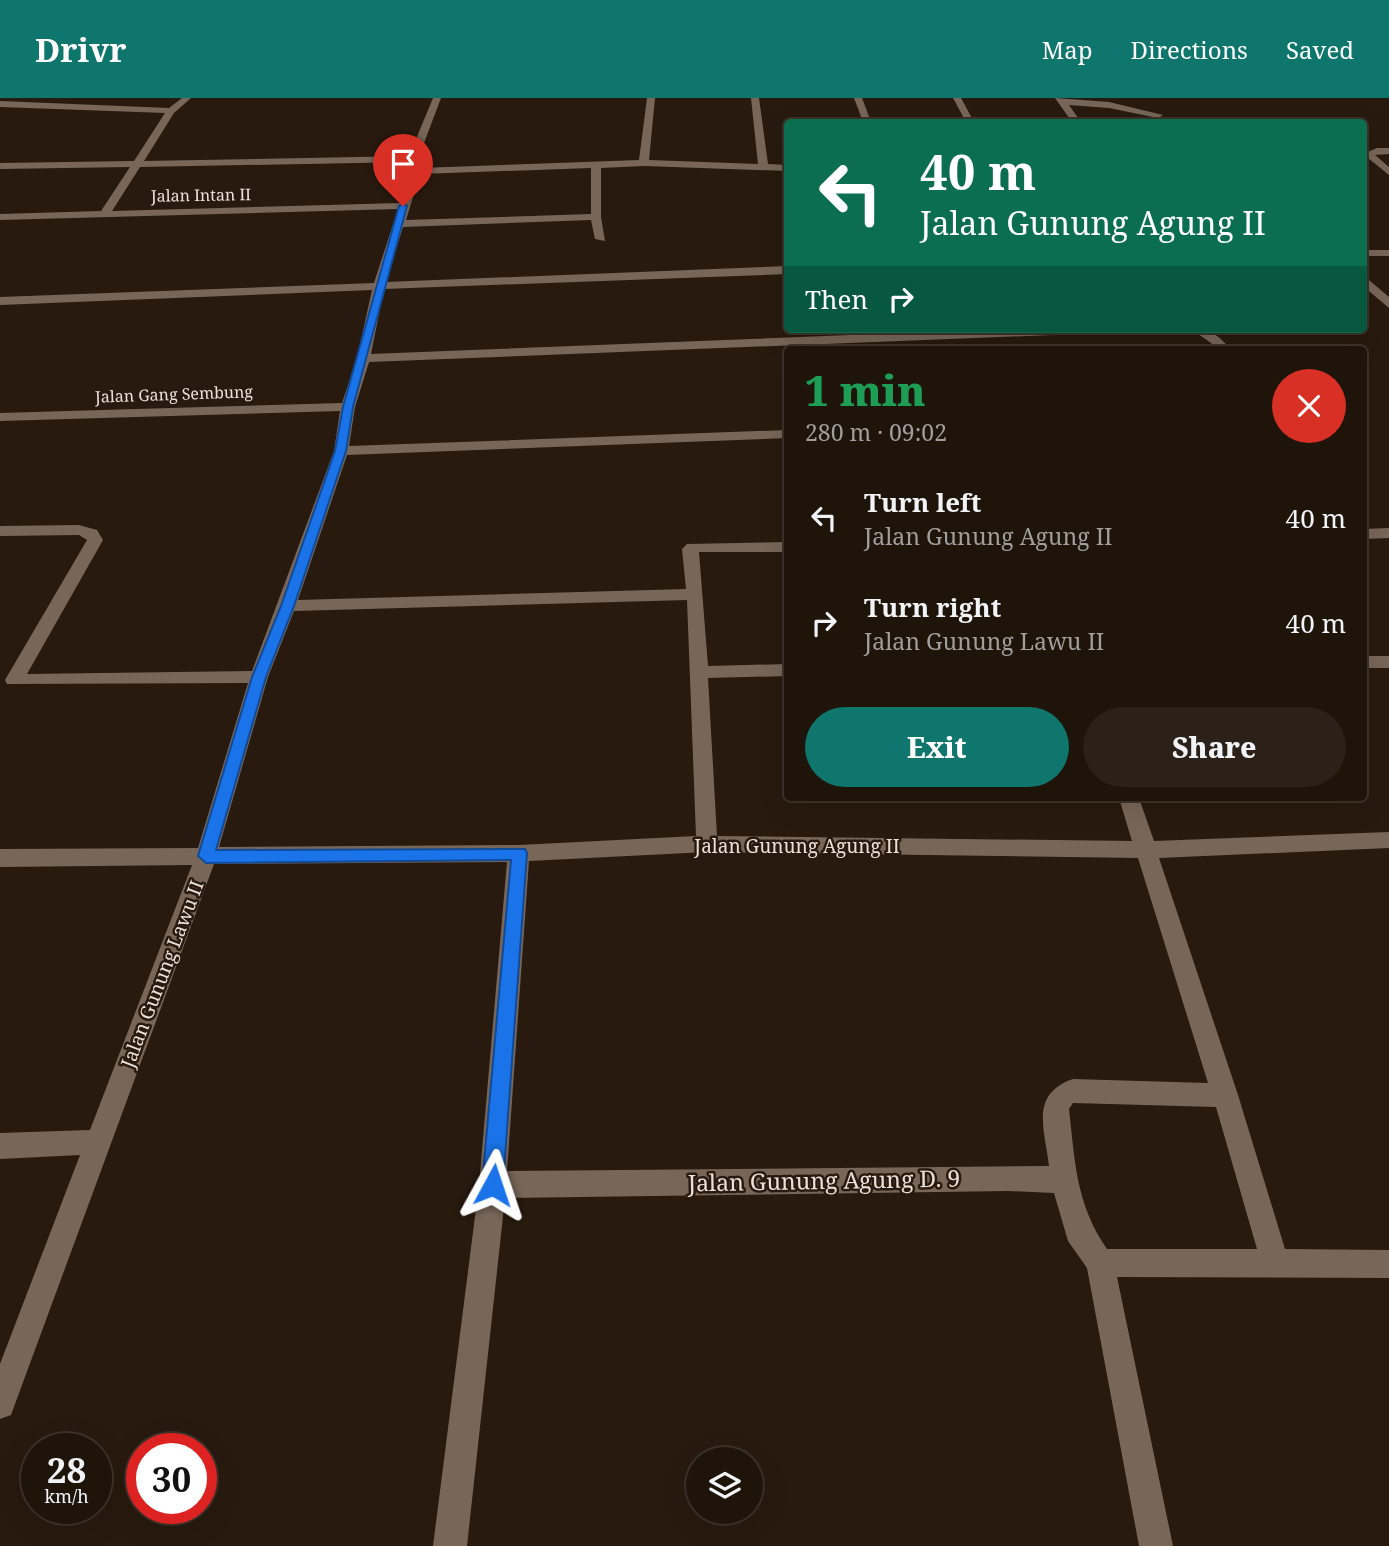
<!DOCTYPE html>
<html lang="en">
<head>
<meta charset="utf-8">
<style>
	:root { --surface:#1e140a; --page:#2b2118; --text:#f1f3f6; --muted:#a19e9c; --line:#3c332b; --accent:#0f766e }
	body { margin:0; font-family:"Noto Serif",serif; background:var(--page); color:var(--text); height:100vh; display:flex; flex-direction:column; font-size:26px; white-space:nowrap }
	* { box-sizing:border-box; margin:0 }
	p { font-size:23px; color:var(--muted) }
	.icon { flex:none; width:38px; height:38px; fill:none; stroke:currentColor; stroke-width:2; stroke-linecap:round; stroke-linejoin:round }
	.map { position:relative; flex:1; overflow:hidden }
	.sheet { position:absolute; left:784px; top:248px; width:583px; height:455px; display:flex; flex-direction:column; background:var(--surface); border-radius:7px; box-shadow:0 7px 28px #0002,0 0 0 2px var(--line) }
	.sheet>* { flex:none }
	.top-card { position:absolute; left:784px; top:21px; width:583px; height:214px; border-radius:7px; box-shadow:0 7px 28px #0002,0 0 0 2px var(--line); background:#0b6e4f; color:#fff; overflow:hidden }
	.buttons { position:absolute; left:686px; top:1349px; display:grid; gap:14px }
	.buttons a { display:grid; place-items:center; width:77px; height:77px; border-radius:50%; background:var(--surface); box-shadow:0 7px 28px #0002,0 0 0 2px var(--line); font-size:35px }
	.speed { position:absolute; left:21px; top:1335px; display:flex; gap:14px; font-size:35px; font-weight:700; text-align:center }
	.speed>* { display:grid; place-content:center; width:91px; height:91px; border-radius:50%; background:var(--surface); box-shadow:0 7px 28px #0002,0 0 0 2px var(--line); line-height:1 }
	.speed small { font-size:18px; font-weight:400 }
	.speed .limit { border:10px solid #d22; background:#fff; color:#111 }
	.pin { position:absolute; display:grid; place-items:center; width:60px; height:60px; color:#fff; margin:-72px -30px; border-radius:50% 50% 50% 0; rotate:-45deg; box-shadow:0 0 7px #0007 }
	.pin .icon { rotate:45deg }
	.me { position:absolute; width:77px; margin:-38px; rotate:5deg; stroke-linejoin:round; filter:drop-shadow(0 0 5px #0008) }
	.turn { display:flex; align-items:center; gap:24px; height:147px; padding:0 21px; font-size:32px }
	.turn .icon { width:91px; height:91px; stroke-width:2.5 }
	.turn b { display:block; font-size:49px; line-height:60px }
	.then { display:flex; align-items:center; height:66px; padding:0 21px; background:#0003; gap:14px; font-size:26px }
	.round { display:grid; place-items:center; flex:none; width:74px; height:74px; border-radius:37px; background:var(--page) }
	.overview { display:flex; align-items:center; justify-content:space-between; height:119px; padding:0 21px }
	h1 { font-size:42px; font-weight:800; line-height:52px; color:#1e9e55 }
	.action { display:flex; gap:14px; margin-top:auto; padding:14px 21px }
	.action a { flex:1; height:80px; border-radius:42px; background:var(--accent); color:#fff; font-size:28px; font-weight:800; line-height:80px; text-align:center }
	.action a+a { background:var(--page); color:var(--text) }
	ul { padding:0; list-style:none }
	li { display:flex; align-items:center; gap:21px; height:105px; padding:0 21px }
	li div { flex:1 }
	li b { display:block; font-size:26px }
	li em { font-style:normal }
	header { display:flex; align-items:center; gap:42px; box-sizing:border-box; height:98px; padding:0 35px; background:var(--accent); color:#fff }
	header strong { font-size:33px }
	nav { display:flex; gap:38px; margin-inline-start:auto; font-size:24px }
	.map>svg:first-child { display:block }
</style>
</head>
<body>
<header>
<strong>Drivr</strong>
<nav><a>Map</a><a>Directions</a><a>Saved</a></nav>
</header>
<div class="map">
<svg width="1389" height="1448" viewBox="0 0 1389 1448">
	<rect width="100%" height="100%" fill="#281a0e"/>
	<g fill="none" stroke-linecap="round" stroke-linejoin="round">
		<g fill="#786759" fill-rule="evenodd">
			<path d="M 182,0 L 191,0 L 174,15 L 144,63 L 409,58 L 433,0 L 441,0 L 418,61 L 420,70 L 639,62 L 647,0 L 655,0 L 649,62 L 758,66 L 751,0 L 759,0 L 768,66 L 788,67 L 788,73 L 644,68 L 601,70 L 601,119 L 605,143 L 595,141 L 591,122 L 403,129 L 386,184 L 788,168 L 788,176 L 384,191 L 371,256 L 1004,231 L 1108,231 L 1102,235 L 369,264 L 355,309 L 349,348 L 788,332 L 788,340 L 347,357 L 298,502 L 686,491 L 682,451 L 687,446 L 788,444 L 788,454 L 699,454 L 708,568 L 788,566 L 788,578 L 708,580 L 717,738 L 1132,743 L 1119,700 L 1139,700 L 1154,743 L 1389,734 L 1389,750 L 1159,760 L 1238,997 L 1285,1151 L 1389,1152 L 1389,1180 L 1117,1179 L 1173,1448 L 1139,1448 L 1087,1170 L 1068,1143 L 1054,1095 L 1008,1093 L 505,1100 L 467,1448 L 433,1448 L 479,1087 L 507,764 L 214,766 L 15,1306 L 11,1317 L 0,1321 L 0,1266 L 80,1057 L 0,1061 L 0,1035 L 90,1032 L 192,767 L 0,769 L 0,751 L 198,750 L 248,585 L 7,586 L 5,582 L 87,442 L 79,437 L 0,438 L 0,428 L 79,427 L 97,432 L 103,442 L 27,576 L 252,573 L 334,353 L 340,313 L 0,323 L 0,315 L 342,305 L 357,260 L 372,192 L 0,207 L 0,199 L 374,185 L 398,111 L 0,122 L 0,116 L 101,113 L 130,69 L 0,71 L 0,65 L 134,63 L 165,15 L 0,9 L 0,3 L 169,10 ZM 409,64 L 411,73 L 400,105 L 112,113 L 140,69 ZM 591,70 L 591,116 L 406,122 L 420,76 ZM 687,502 L 696,738 L 519,747 L 219,749 L 268,579 L 294,513 ZM 707,754 L 1138,760 L 1208,985 L 1073,981 C 1029,996 1045,1032 1049,1068 L 507,1073 L 529,763 ZM 1073,1005 L 1216,1009 L 1257,1151 L 1107,1151 C 1076,1106 1075,1064 1069,1011 Z"/>
			<path d="M 854,0 L 862,0 L 871,24 L 863,24 Z"/>
			<path d="M 953,0 L 961,0 L 974,24 L 966,24 Z"/>
			<path d="M 1055,0 L 1109,4 L 1163,17 L 1158,20 L 1109,10 L 1069,7 L 1081,24 L 1072,24 Z"/>
			<path d="M 1377,50 L 1389,50 L 1389,56 L 1375,57 L 1389,69 L 1389,77 L 1363,56 Z"/>
			<rect x="1363" y="152" width="26" height="6"/>
			<path d="M 1363,177 L 1389,199 L 1389,210 L 1363,188 Z"/>
			<path d="M 1191,231 C 1210,231 1219,237 1231,252 L 1217,252 L 1211,245 Z"/>
			<path d="M 1389,430 L 1389,440 L 1363,441 L 1363,431 Z"/>
			<rect x="1363" y="558" width="26" height="12"/>
		</g>
	</g>
	<path fill="#1a73e8" stroke="#114b97" stroke-width="2" d="M 403,105 L 407,108 L 353,309 L 346,353 L 294,508 L 266,579 L 216,752 L 525,751 L 527,755 L 503,1087 L 500,1094 L 493,1097 L 485,1094 L 482,1087 L 511,762 L 206,765 L 198,758 L 252,579 L 281,508 L 335,353 L 343,309 L 399,108 Z"/>
	<g text-anchor="middle" stroke-width="5" stroke-linejoin="round" paint-order="stroke">
		<g font-size="16" fill="#ebe0d9" stroke="#281a0e">
			<text transform="translate(201 97) rotate(-1)" y="6">Jalan Intan II</text>
			<text transform="translate(174 296) rotate(-2)" y="6">Jalan Gang Sembung</text>
		</g>
		<g font-size="19" fill="#ebe0d9" stroke="#281a0e">
			<text x="797" y="755">Jalan Gunung Agung II</text>
			<text transform="translate(162 876) rotate(-69)" y="7">Jalan Gunung Lawu II</text>
		</g>
		<g font-size="23" fill="#ebe0d9" stroke="#281a0e">
			<text transform="translate(824 1083) rotate(-1)" y="8">Jalan Gunung Agung D. 9</text>
		</g>
	</g>
</svg>
<div class="buttons">
<a><svg class="icon" aria-label="layers" viewBox="0 0 24 24"><path d="M12 4l9 5-9 5-9-5zM3 14l9 5 9-5"/></svg></a>
</div>
<div class="speed"><div>28<small>km/h</small></div><div class="limit">30</div></div>
<div class="pin" style="left:403px;top:108px;background:#d93025"><svg class="icon" aria-label="arrive" viewBox="0 0 24 24"><path d="M6 21V4h12l-3 4 3 4H6"/></svg></div>
<svg class="me" style="left:493px;top:1087px" viewBox="-20 -20 40 40"><path d="M0-17L14 15 0 8-14 15z" fill="#1a73e8" stroke="#fff" stroke-width="4"/></svg>
<div class="top-card">
<div class="turn"><svg class="icon" aria-label="left" viewBox="0 0 24 24"><path d="M17 20v-9H6M10 6l-5 5 5 5"/></svg><div><b>40 m</b>Jalan Gunung Agung II</div></div>
<div class="then">Then<svg class="icon" aria-label="right" viewBox="0 0 24 24"><path d="M7 20v-9h11M14 6l5 5-5 5"/></svg></div>
</div>
<section class="sheet">
<div class="overview"><div><h1>1 min</h1><p>280 m · 09:02</p></div><a class="round" style="background:#d93025;color:#fff"><svg class="icon" aria-label="close" viewBox="0 0 24 24"><path d="M6 6l12 12M18 6L6 18"/></svg></a></div>
<ul>
<li><svg class="icon" aria-label="left" viewBox="0 0 24 24"><path d="M17 20v-9H6M10 6l-5 5 5 5"/></svg><div><b>Turn left</b><p>Jalan Gunung Agung II</p></div><em>40 m</em></li>
<li><svg class="icon" aria-label="right" viewBox="0 0 24 24"><path d="M7 20v-9h11M14 6l5 5-5 5"/></svg><div><b>Turn right</b><p>Jalan Gunung Lawu II</p></div><em>40 m</em></li>
</ul>
<div class="action"><a>Exit</a><a>Share</a></div>
</section>
</div>
</body>
</html>
